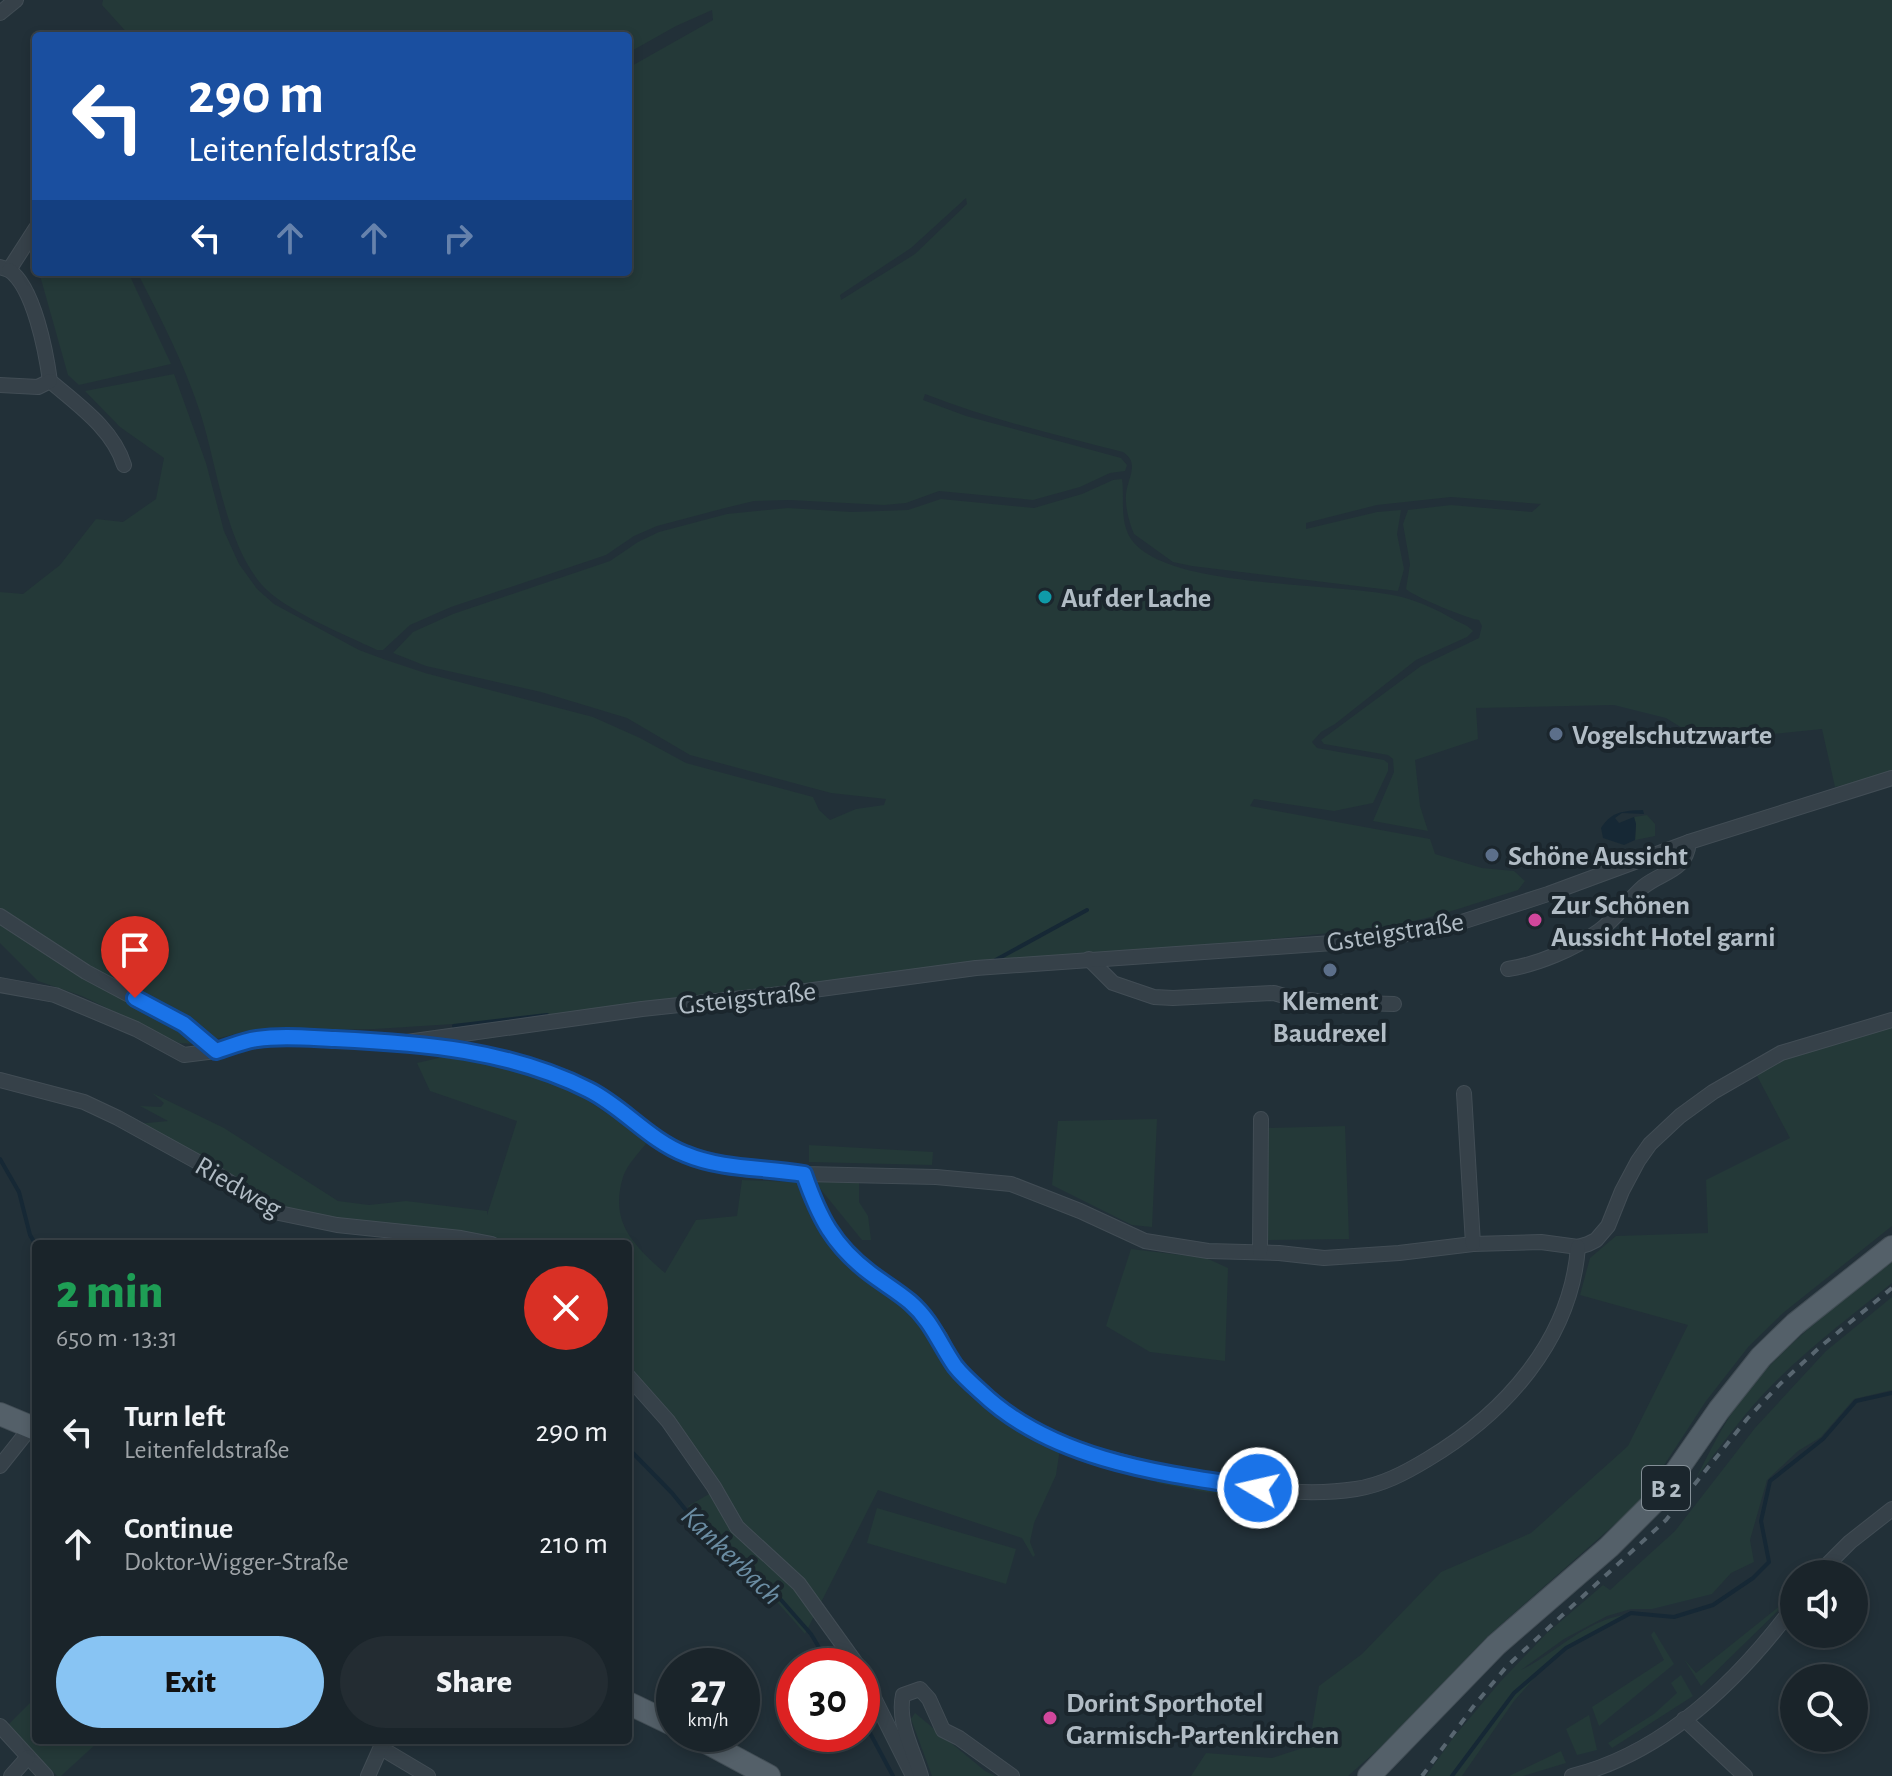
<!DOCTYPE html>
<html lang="en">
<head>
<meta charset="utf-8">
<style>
	:root { --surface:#1a242a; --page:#232c32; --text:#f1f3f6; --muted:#9fa4a8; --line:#384147; --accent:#88c4f3 }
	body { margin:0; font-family:"Alegreya Sans",sans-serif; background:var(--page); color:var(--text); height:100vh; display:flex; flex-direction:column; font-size:30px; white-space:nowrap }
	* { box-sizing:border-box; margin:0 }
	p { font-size:26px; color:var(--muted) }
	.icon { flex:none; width:44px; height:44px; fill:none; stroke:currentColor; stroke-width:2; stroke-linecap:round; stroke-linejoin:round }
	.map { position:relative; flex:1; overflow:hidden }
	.side { position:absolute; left:32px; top:1240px; width:600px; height:504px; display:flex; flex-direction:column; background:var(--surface); border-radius:8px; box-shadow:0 4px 12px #0003,0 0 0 2px var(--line) }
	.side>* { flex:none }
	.hud { position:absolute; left:32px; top:32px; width:600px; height:244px; border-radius:8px; box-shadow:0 4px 12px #0003,0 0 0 2px var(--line); background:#1a4fa0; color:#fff; overflow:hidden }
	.tools { position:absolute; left:1780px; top:1560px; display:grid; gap:16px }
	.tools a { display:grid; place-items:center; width:88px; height:88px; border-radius:50%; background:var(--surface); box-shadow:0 4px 12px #0003,0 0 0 2px var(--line); font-size:40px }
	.speed { position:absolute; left:656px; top:1648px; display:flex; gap:16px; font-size:40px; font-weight:700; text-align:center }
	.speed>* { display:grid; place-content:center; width:104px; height:104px; border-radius:50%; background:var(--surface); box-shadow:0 4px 12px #0003,0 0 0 2px var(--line); line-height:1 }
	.speed small { font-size:20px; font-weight:400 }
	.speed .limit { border:12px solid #d22; background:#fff; color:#111 }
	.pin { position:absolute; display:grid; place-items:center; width:68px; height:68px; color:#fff; margin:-82px -34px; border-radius:50% 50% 50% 0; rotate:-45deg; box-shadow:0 0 8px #0007 }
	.pin .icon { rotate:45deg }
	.me { position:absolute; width:88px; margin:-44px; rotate:279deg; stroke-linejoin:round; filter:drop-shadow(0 0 6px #0008) }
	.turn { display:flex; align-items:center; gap:28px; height:168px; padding:0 24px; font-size:36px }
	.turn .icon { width:104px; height:104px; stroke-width:2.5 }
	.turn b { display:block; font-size:56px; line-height:68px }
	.lanes { display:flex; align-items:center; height:76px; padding:0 24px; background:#0003; justify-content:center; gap:40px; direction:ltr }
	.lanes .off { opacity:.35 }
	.round { display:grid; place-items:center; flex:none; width:84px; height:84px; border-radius:42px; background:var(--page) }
	.overview { display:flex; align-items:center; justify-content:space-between; height:136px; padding:0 24px }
	h1 { font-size:48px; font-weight:800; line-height:60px; color:#1e9e55 }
	.primary-button { display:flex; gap:16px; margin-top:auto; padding:16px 24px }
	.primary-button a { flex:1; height:92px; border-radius:48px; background:var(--accent); color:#111; font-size:32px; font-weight:800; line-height:92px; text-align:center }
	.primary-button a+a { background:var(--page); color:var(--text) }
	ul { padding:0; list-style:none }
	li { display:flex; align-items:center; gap:24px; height:112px; padding:0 24px }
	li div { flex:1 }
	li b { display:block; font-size:30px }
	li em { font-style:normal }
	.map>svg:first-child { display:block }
</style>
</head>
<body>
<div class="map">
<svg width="1892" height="1776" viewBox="0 0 1892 1776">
	<rect width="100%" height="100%" fill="#223038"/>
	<g fill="#243938" fill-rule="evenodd">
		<path d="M 103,0 L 1892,0 L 1892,774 L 1835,787 L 1822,729 L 1703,741 L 1666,718 L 1614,705 L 1476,708 L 1478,739 L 1415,760 L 1420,806 L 1428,831 L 1373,821 L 1394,772 L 1393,759 L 1388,755 L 1324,744 L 1321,740 L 1421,666 L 1479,638 L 1482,626 L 1479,620 C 1468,619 1411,595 1406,589 L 1410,564 L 1403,524 L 1408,510 L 1451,505 L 1532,512 L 1541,504 L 1451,497 L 1377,505 L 1306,523 L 1306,529 L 1377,512 L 1401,510 L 1397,534 L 1404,569 L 1398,591 L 1192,566 L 1173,562 L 1134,534 C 1129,522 1125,507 1126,494 C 1128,477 1140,463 1123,452 C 1056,435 989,419 925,394 L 923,400 L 966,416 L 1121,458 L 1127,465 L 1125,471 L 1110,473 L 1080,487 L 1033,500 L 939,491 L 906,503 L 884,505 L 789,500 L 754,501 L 725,508 L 657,526 L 634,536 L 606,555 L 451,607 L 410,625 L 383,650 L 377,650 C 346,635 283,610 261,584 C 225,541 217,465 200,412 C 184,363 160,317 137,272 L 628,272 L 628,68 L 713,20 L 712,10 L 676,26 L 628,53 L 628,36 L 130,36 L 102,5 ZM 966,198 L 967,204 L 915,254 L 841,300 L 840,295 L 911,248 Z"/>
		<path d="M 39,272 L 128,272 L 171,364 L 79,385 L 68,375 Z"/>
		<path d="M 174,374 L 206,463 L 224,531 L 239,564 L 257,589 L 274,604 L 359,650 L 386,660 L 425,673 L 593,717 L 640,738 L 686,763 L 813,797 L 819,810 L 830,820 L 856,809 L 884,805 L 886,799 L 831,793 L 690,755 L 627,718 L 541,692 L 426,666 L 393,653 L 413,632 L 453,614 L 610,561 L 638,542 L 659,532 L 727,514 L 788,508 L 852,512 L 908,510 L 941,499 L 1034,508 L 1082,494 L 1113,480 L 1122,479 C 1125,498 1118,524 1134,543 C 1176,590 1337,581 1402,597 C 1420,602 1436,609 1453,619 C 1460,623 1468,625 1473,631 L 1467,637 L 1416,660 L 1335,724 L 1321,732 L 1312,742 L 1317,748 L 1384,760 L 1388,763 L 1388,771 L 1373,803 L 1334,811 L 1254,799 L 1250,806 L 1430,839 L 1435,854 L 1482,868 L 1514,871 L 1525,881 L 1518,890 L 1439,915 L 1388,927 L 1264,940 L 1069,955 L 485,1022 L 375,1029 L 251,1030 L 196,1044 L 179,1043 L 82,996 L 38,981 L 0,943 L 0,592 L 23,594 L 60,565 L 96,519 L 123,522 L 156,499 L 164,458 L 120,427 L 85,391 Z"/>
		<path d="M 1647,815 L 1655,824 L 1655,836 L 1635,840 L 1636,824 L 1634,817 Z"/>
		<path d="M 1892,1024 L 1892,1226 L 1783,1313 L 1749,1346 L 1706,1401 L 1640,1502 L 1487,1637 L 1390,1739 L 1348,1776 L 1191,1776 L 1206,1753 L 1272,1758 L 1309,1746 L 1319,1686 L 1362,1654 L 1441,1572 L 1531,1533 L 1628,1446 L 1688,1325 L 1580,1295 L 1590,1258 L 1616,1236 L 1708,1233 L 1706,1180 L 1790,1138 L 1756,1074 L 1783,1059 Z"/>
		<path d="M 447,1056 L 530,1071 L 565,1085 L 648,1141 C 641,1151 627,1164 623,1177 C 609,1223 634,1245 665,1273 L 696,1220 L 737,1216 L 742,1180 L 796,1182 C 813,1221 830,1246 862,1275 C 877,1288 897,1297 911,1312 C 931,1334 941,1360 958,1383 C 979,1410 1029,1435 1060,1449 L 1056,1475 L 1034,1523 L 1030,1542 L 1035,1555 L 1033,1557 L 1022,1538 L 878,1490 L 805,1634 C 768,1589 724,1551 688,1506 L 718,1489 L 628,1372 L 628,1244 L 506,1244 L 492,1240 L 376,1226 L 278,1207 L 136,1124 L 168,1121 L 140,1106 L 161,1107 L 164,1103 L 152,1093 L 224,1128 L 338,1201 L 369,1205 L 406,1201 L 487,1211 L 487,1215 L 517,1121 L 430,1091 L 417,1063 Z"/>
		<path d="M 1157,1119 L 1152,1227 L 1132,1225 L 1052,1185 L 1058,1121 Z"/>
		<path d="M 1345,1126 L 1349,1239 L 1268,1240 L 1267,1128 Z"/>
		<path d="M 809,1145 L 933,1152 L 932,1165 L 809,1162 Z"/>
		<path d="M 817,1180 L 859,1180 L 859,1202 L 868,1216 L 871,1240 L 862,1240 L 818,1186 Z"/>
		<path d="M 1131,1249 L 1206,1258 L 1228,1268 L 1225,1361 L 1150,1352 L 1106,1326 Z"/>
		<path d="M 1892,1262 L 1892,1283 C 1852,1315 1811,1346 1774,1383 C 1745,1412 1721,1446 1696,1478 C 1706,1459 1716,1438 1728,1419 C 1769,1354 1833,1308 1892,1262 Z"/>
		<path d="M 1892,1297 L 1892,1390 L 1854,1399 L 1821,1437 L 1798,1451 L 1767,1480 L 1750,1540 L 1754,1562 L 1731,1573 L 1712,1594 L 1652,1609 L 1631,1609 L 1607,1616 L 1564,1639 L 1521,1670 C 1555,1654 1584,1621 1624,1615 L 1553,1657 L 1514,1701 L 1462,1776 L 1426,1776 L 1453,1738 L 1500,1682 L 1546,1634 L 1603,1585 L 1610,1590 L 1675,1531 L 1755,1428 L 1826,1351 Z"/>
		<path d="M 1155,1475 L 1343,1495 L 1341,1499 L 1268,1501 L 1199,1491 L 1157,1483 Z"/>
		<path d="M 877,1508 L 1016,1549 L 1006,1584 L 867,1543 Z"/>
		<path d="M 1786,1601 L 1787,1602 L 1701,1686 L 1684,1659 L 1696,1673 Z"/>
		<path d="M 1654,1631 L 1674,1664 L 1599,1726 L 1592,1707 L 1664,1660 L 1651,1635 Z"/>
		<path d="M 1681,1675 L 1693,1696 L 1612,1748 L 1608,1743 L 1654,1714 L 1677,1693 L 1671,1683 Z"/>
		<path d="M 36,1697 L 36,1740 L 98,1742 L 61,1776 L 57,1776 L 8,1725 Z"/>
		<path d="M 915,1713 L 985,1771 L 995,1776 L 932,1776 L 911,1719 Z"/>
		<path d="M 1589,1715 L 1597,1750 L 1577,1755 L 1566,1729 Z"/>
		<path d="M 1561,1751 L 1566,1763 L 1523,1776 L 1509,1776 Z"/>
	</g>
	<path fill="#162835" d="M 1643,810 L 1644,814 L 1622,813 L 1615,818 L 1619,823 L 1634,817 L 1636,824 L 1635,840 L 1624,845 L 1603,838 L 1601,828 C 1612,811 1623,811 1643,810 Z"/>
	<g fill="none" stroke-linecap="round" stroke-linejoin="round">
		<g stroke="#162835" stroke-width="4">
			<path d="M 992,962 L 1087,910"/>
			<path d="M 454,1026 L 547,1015"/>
			<path d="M 0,1159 L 19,1192 L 30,1235 L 36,1245"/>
			<path d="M 628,1448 L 672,1493 L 707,1536 L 775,1593 L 811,1634 L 830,1666"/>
			<path d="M 862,1718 L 893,1776"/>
			<path d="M 1452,1776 L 1514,1693 L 1566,1648 L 1631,1613 L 1674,1617 L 1713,1605 L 1753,1578 L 1769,1562 L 1761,1521 L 1770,1481 L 1823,1439 L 1856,1401 L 1892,1393"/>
		</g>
		<g stroke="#424d55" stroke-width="16">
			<g id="street">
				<path d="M 0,13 L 16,0"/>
				<path d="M 0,267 L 9,270 L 36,228"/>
				<path d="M 9,270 C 34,287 46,352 50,381 C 78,405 113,429 124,465"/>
				<path d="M 0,385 L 38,387 L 50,381"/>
				<path d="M 0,916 L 86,972 L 184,1024 L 216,1051"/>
				<path d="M 1089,959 L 1113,983 L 1154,997 L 1173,998 L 1274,993 L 1291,998 L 1326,1002 L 1394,1004"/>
				<path d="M 1508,969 C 1539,964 1574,949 1599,931 C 1616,919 1628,900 1643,887 C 1663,871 1686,872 1689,842"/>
				<path d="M 0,985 L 55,995 L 136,1029 L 184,1055 L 216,1051 L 255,1039 L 284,1037 L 407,1042 L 642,1009 L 791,993 L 976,968 L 1361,941 L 1440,929 L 1548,894 L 1689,842 L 1892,778"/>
				<path d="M 423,1045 L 475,1052 L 564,1077 L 594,1092 L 653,1136 L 684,1154 L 711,1162 L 743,1169 L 804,1174 L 936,1177 L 1011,1184 L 1080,1211 L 1145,1241 L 1208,1251 L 1279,1253 L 1324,1258 L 1399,1253 L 1473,1244 L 1541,1242 L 1578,1247 L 1588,1244 L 1596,1240 L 1608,1226 L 1622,1191 L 1638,1161 L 1650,1144 L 1680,1116 L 1713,1092 L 1781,1053 L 1892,1020"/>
				<path d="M 0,1080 L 84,1102 L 118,1118 L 196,1161 L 279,1213 L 337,1225 L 461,1238 L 492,1244"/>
				<path d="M 1464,1093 L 1473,1244"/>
				<path d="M 804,1174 C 819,1217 832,1244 869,1273 C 883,1283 901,1292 913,1305 C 922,1315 933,1326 940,1337 C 945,1346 948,1356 954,1364 C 970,1388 998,1408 1022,1422 C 1036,1430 1051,1439 1065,1445 C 1083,1453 1104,1457 1123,1462 C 1191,1480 1286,1500 1356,1489 C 1382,1485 1405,1473 1428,1459 C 1505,1413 1571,1340 1578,1247"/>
				<path d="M 1260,1252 L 1261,1119"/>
				<path d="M 628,1376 L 668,1421 L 714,1487 L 737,1527 L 799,1584 L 858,1666"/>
				<path d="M 0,1466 L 31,1427"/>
				<path d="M 1818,1574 L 1850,1542 L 1892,1509"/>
				<path d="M 862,1674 L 913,1776"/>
				<path d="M 1684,1719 L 1745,1776"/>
				<path d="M 0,1726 L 46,1776"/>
				<path d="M 381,1748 L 428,1776"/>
				<path d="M 11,1776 L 28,1757"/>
				<path d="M 368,1776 L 384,1740"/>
				<path d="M 921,1776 C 913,1749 897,1723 903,1695 L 920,1689 L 929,1699 L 943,1730 L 959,1738 L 1012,1776"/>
				<path d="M 1572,1776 C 1665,1753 1738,1681 1794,1606"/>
			</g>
		</g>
		<g stroke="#424d55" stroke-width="24">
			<g id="primary">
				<path d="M 0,1414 L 36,1429"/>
				<path d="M 628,1703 L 674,1725"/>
				<path d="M 691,1734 L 769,1776"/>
				<path d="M 1369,1776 L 1496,1645 L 1609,1547 L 1657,1499 L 1719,1410 L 1761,1357 L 1795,1324 L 1892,1247"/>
			</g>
		</g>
		<use href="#street" stroke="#364149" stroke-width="14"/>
		<use href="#primary" stroke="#546069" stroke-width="22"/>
		<path stroke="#586670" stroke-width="4" stroke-dasharray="8 8" stroke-linecap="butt" d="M 1422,1776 L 1473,1707 L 1507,1666 L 1666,1520 L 1747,1419 L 1780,1384 L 1820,1347 L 1892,1288"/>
	</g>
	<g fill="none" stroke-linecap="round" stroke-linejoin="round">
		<g stroke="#114b97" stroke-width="20">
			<path id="route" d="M 135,998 L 184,1024 L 216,1051 C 229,1047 243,1041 257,1039 C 282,1035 310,1038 335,1039 C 422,1043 510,1050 589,1090 C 623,1107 649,1140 685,1154 C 723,1170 764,1167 804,1174 C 819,1217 833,1245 870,1273 C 883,1283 897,1291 910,1302 C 932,1321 939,1343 955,1366 C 962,1375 972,1384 981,1392 C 1053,1461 1164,1474 1258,1488"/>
		</g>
		<use href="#route" stroke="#1a73e8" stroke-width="14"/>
	</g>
	<circle fill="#0f9aa8" stroke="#1b262d" stroke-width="3" cx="1045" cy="597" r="8"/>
	<g fill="#5c6f8a" stroke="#1b262d" stroke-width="3">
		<circle cx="1556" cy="734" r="8"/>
		<circle cx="1492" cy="855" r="8"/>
		<circle cx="1330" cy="970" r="8"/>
	</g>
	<g fill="#d1479c" stroke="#1b262d" stroke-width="3">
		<circle cx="1535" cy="920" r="8"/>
		<circle cx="1050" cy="1718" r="8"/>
	</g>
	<g text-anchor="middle" stroke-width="8" stroke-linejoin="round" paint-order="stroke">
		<rect fill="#1b262d" stroke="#848f97" stroke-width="2" x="1642" y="1466" width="48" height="44" rx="6"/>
		<g font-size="26" font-weight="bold" fill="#b1bcc5">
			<text x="1666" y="1497">B 2</text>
		</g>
		<g font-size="28" font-weight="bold" fill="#b1bcc5" stroke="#1b262d" text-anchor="start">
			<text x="1061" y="607">Auf der Lache</text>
			<text x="1572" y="744">Vogelschutzwarte</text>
			<text x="1508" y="865">Schöne Aussicht</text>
			<text x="1551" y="914">Zur Schönen<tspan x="1551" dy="32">Aussicht Hotel garni</tspan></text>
			<text x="1330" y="1010" text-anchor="middle">Klement<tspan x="1330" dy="32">Baudrexel</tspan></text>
			<text x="1066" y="1712">Dorint Sporthotel<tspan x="1066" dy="32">Garmisch-Partenkirchen</tspan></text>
		</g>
		<g font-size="28" fill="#b1bcc5" stroke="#1b262d">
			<text transform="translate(1395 931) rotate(-9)" y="10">Gsteigstraße</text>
			<text transform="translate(747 997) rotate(-6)" y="10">Gsteigstraße</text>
			<text transform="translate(239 1186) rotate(30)" y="10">Riedweg</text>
		</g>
		<g font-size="30" font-style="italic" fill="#6b8da3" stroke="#1b262d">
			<text transform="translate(732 1555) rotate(44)" y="10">Kankerbach</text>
		</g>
	</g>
</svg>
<div class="tools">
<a><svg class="icon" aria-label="sound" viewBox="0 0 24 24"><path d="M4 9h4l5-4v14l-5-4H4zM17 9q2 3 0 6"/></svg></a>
<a><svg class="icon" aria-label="search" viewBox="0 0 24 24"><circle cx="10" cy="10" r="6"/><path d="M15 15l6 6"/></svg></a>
</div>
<div class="speed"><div>27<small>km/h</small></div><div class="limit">30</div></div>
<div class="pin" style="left:135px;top:998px;background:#d93025"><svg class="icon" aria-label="arrive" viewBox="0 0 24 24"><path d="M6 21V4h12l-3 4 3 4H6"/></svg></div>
<svg class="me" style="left:1258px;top:1488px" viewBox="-20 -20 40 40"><circle r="17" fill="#1a73e8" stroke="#fff" stroke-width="3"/><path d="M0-11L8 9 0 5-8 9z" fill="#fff"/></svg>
<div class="hud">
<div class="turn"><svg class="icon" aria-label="left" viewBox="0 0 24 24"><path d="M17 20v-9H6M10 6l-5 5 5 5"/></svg><div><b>290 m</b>Leitenfeldstraße</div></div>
<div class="lanes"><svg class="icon" aria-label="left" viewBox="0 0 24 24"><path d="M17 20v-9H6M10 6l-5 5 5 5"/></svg><svg class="icon off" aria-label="ahead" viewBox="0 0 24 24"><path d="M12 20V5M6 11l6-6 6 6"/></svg><svg class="icon off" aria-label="ahead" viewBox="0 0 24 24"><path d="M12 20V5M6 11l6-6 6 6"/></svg><svg class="icon off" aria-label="right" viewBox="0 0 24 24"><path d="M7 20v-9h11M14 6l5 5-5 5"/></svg></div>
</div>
<section class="side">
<div class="overview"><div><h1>2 min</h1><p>650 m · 13:31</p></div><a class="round" style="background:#d93025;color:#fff"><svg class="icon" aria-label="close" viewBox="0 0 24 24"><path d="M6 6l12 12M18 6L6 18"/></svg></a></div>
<ul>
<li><svg class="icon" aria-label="left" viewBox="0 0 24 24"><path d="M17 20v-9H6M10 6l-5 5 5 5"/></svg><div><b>Turn left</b><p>Leitenfeldstraße</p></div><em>290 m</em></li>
<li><svg class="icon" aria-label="ahead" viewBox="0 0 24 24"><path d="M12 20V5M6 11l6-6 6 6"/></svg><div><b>Continue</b><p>Doktor-Wigger-Straße</p></div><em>210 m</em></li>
</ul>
<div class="primary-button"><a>Exit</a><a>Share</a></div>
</section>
</div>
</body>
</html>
